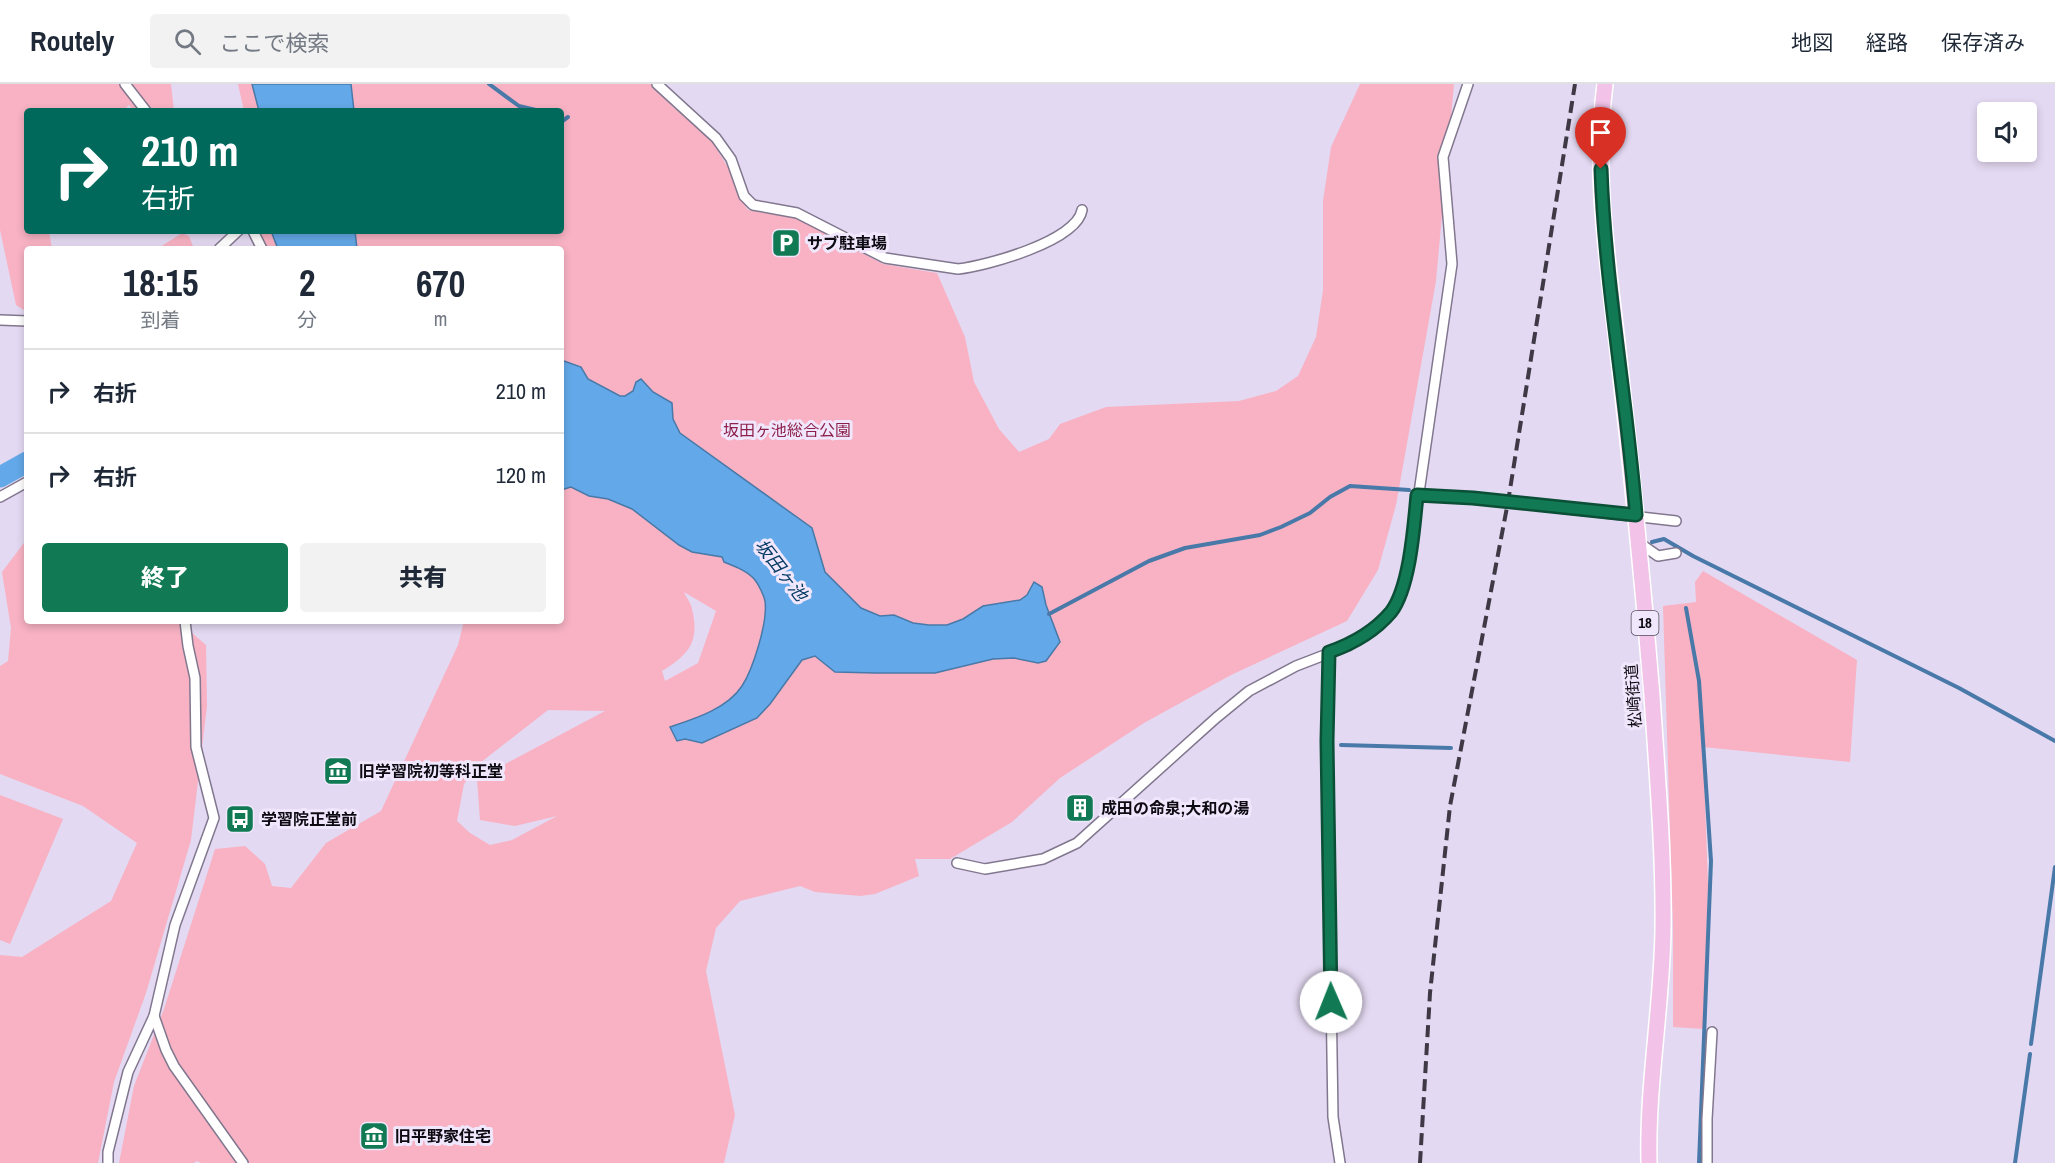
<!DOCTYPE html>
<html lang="ja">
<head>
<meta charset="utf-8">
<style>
	:root { --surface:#fff; --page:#f2f2f3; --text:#1f2937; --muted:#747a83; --line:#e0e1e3; --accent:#117a54 }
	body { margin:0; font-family:"Archivo Narrow","Noto Sans JP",sans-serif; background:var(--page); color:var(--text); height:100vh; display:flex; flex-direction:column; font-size:22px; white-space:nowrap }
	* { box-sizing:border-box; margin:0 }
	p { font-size:20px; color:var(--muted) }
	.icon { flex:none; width:33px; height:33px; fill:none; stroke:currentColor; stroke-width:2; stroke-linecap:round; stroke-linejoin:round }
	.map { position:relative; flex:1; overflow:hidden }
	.drawer { position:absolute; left:24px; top:162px; width:540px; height:378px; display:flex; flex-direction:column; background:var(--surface); border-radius:6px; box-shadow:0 3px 9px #0003 }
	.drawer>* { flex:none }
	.banner { position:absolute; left:24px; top:24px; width:540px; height:126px; border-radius:6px; box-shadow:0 3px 9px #0003; background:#00695c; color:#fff; overflow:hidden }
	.controls { position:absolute; left:1977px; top:18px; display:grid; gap:12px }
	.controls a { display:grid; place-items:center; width:60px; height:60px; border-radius:6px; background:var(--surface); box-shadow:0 3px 9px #0003; font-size:30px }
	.pin { position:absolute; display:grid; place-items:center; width:51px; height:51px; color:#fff; margin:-62px -26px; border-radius:50% 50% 50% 0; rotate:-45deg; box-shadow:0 0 6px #0007 }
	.pin .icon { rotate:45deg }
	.me { position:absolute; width:66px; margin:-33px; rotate:359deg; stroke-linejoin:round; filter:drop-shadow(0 0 4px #0008) }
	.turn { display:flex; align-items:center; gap:21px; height:126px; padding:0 18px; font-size:27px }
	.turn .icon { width:78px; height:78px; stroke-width:2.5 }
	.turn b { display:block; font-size:42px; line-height:51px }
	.eta { display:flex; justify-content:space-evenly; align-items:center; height:102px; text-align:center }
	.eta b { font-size:36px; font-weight:800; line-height:42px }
	.action { display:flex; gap:12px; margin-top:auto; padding:12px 18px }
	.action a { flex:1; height:69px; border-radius:6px; background:var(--accent); color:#fff; font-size:24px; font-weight:800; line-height:69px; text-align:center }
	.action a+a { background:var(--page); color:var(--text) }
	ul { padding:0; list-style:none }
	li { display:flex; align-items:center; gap:18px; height:84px; padding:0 18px; border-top:2px solid var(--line) }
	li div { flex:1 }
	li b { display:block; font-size:22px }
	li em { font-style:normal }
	header { display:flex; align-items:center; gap:36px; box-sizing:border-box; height:84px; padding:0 30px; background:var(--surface); border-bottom:2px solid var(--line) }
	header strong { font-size:28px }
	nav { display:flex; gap:33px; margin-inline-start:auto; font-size:21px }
	.search { width:420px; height:54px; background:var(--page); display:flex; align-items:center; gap:15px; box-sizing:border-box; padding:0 21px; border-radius:6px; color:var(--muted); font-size:22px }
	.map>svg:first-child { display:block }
</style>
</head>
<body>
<header>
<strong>Routely</strong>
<div class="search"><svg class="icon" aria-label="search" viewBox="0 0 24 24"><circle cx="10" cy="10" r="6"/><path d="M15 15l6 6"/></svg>ここで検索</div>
<nav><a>地図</a><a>経路</a><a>保存済み</a></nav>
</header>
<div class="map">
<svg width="2055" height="1079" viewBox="0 0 2055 1079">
	<rect width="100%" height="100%" fill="#e4d9f2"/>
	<g fill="#f8b2c3" fill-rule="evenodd">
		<path d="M 0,0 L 171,0 L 174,27 L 134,27 L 129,21 L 123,27 L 27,27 L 27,147 L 49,147 L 52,165 L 27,165 L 27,228 L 16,221 L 0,146 Z"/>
		<path d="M 238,0 L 651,0 L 673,23 L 711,56 L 729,85 L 738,112 L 748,126 L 796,134 L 883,180 L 937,189 L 965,253 L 974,298 L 999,345 L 1019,368 L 1049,355 L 1060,340 L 1106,323 L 1239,317 L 1276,307 L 1298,292 L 1316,253 L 1323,206 L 1323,117 L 1331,63 L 1360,0 L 1454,0 L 1436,197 L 1396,421 L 1378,486 L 1347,537 L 1231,591 L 1144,639 L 1060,694 L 1012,738 L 950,775 L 915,775 L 919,792 L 875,810 L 860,812 L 815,808 L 800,802 L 740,817 L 716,844 L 706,887 L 735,1031 L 724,1079 L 201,1079 L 197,1077 L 194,1079 L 119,1079 L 134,1002 L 164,925 L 215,765 L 245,762 L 265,780 L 272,802 L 291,804 L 326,759 L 381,727 L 458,561 L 464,537 L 561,537 L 561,165 L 266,165 L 258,150 L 259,147 L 561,147 L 561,27 L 244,27 ZM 684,508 L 716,527 L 698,579 L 665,597 L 662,587 C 689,571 700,557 692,525 C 691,519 686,513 684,508 ZM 548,626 L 605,627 L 477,695 L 480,736 L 515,742 L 557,732 L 512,756 L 490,761 L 470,749 L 457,737 L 464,700 L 480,679 Z"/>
		<path d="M 182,149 L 189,152 L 194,165 L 157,165 Z"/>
		<path d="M 27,455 L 27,537 L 178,537 L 206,561 L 207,622 L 191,756 L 146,909 L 114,998 L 98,1079 L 0,1079 L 0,871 L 22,873 L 111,817 L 137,759 L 83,722 L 0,690 L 0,582 L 8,577 L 11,544 L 2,488 Z"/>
		<path d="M 1703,487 L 1857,576 L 1850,678 L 1703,663 L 1708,801 L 1703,945 L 1673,943 L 1673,842 L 1663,522 L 1696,518 L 1695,498 Z"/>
		<path d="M 0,711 L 63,735 L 10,860 L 0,856 Z"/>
	</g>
	<g fill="#63a8e8" stroke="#4979a8" stroke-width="1.5">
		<path d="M 252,0 L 351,0 L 354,27 L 259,27 Z"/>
		<path d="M 271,147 L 355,147 L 357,165 L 278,165 Z"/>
		<path d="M 561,276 L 581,283 L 588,295 L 620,312 L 625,312 L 633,307 L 636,298 L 641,295 L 653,308 L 672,319 L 673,335 L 680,349 L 812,444 L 825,488 L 861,524 L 880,532 L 894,531 L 913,539 L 929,541 L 947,541 L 963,535 L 983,522 L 1020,516 L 1027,511 L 1034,498 L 1042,503 L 1046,521 L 1060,558 L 1046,577 L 1038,579 L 1014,574 L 993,575 L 935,589 L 876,589 L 835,588 L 815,572 L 802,576 L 770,620 L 757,634 L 702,659 L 685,655 L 677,657 L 670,643 C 694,635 727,625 742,602 C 753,585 768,538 765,517 C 764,512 759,501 755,496 C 748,487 734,482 724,478 L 722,473 L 692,468 L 679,461 L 632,425 L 608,415 L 589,412 L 571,403 L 561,406 Z"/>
	</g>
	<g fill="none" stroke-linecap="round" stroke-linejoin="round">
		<g stroke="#4979a8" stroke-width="4">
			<path d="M 489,0 L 519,22 L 540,27"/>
			<path d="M 561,38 L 568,33"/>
			<path d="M 1514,414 L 1604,423"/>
			<path d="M 1652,458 L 1664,455 L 1693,472 L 1959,604 L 2055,657"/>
			<path d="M 1686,524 L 1699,597 L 1711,777 L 1699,1079"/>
			<path d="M 1049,530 L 1149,477 L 1185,464 L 1260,451 L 1281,443 L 1310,429 L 1330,413 L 1350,402 L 1409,406"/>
			<path d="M 1341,661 L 1451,664"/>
			<path d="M 2031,960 L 2055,783"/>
			<path d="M 2015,1079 L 2030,970"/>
		</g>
		<path stroke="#63a8e8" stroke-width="21" d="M 0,393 L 27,378"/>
		<g stroke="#81778e" stroke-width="12">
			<g id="street">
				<path d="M 125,0 L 146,27"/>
				<path d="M 657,0 L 716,54 L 731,75 L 744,112 L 753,121 L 797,129 L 885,174 L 958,185 C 986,182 1077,157 1082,126"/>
				<path d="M 253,147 L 262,165"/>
				<path d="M 219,165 L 238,147"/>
				<path d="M 0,236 L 27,237"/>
				<path d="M 1417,411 L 1473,414 L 1676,437"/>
				<path d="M 0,413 L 27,398"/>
				<path d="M 1638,458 L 1658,472 L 1676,469"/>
				<path d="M 1329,568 L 1327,657 L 1333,1033 L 1340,1079"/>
				<path d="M 957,779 L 985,785 L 1043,775 L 1077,759 L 1216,634 L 1249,607 L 1296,582 L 1348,562 L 1370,547 L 1392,527 L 1402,505 L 1409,478 L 1452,180 L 1443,73 L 1468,0"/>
				<path d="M 154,932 L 166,966 L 174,982 L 243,1079"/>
				<path d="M 108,1079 L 108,1068 L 128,988 L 154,932 L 175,841 L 214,734 L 196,663 L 195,594 L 188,562 L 185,537"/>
				<path d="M 1707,1079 L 1707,1035 L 1712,948"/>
			</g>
		</g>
		<g stroke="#fff" stroke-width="18">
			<path id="primary" d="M 1605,0 C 1593,93 1609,184 1619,276 C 1632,388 1643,500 1652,612 C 1657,689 1664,768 1663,846 C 1662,923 1647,1001 1649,1079"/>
		</g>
		<use href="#street" stroke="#fff" stroke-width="9"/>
		<use href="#primary" stroke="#f2c2e9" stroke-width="15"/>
		<path stroke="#3e3945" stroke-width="4" stroke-dasharray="12 6" stroke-linecap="butt" d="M 1420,1079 L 1430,909 L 1450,722 L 1508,418 L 1575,0"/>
	</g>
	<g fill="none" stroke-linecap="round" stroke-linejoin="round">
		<g stroke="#0b4f37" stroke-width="15">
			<path id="route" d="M 1331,918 L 1327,657 L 1329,568 C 1352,560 1375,547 1391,528 C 1410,503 1414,442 1417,411 L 1473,414 L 1636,431 C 1627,315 1605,201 1601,85"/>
		</g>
		<use href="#route" stroke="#117a54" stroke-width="10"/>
	</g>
	<defs>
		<g id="parking-square" transform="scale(1.5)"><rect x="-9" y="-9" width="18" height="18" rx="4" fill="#117a54" stroke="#f0e7fc"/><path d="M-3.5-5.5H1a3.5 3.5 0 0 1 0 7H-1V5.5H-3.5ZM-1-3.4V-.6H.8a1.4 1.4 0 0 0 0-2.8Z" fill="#fff"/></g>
		<g id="museum-square" transform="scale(1.5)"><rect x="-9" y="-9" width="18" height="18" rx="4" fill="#117a54" stroke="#f0e7fc"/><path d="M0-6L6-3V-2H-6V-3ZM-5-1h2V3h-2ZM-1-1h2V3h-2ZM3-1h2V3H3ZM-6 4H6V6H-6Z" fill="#fff"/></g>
		<g id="building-square" transform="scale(1.5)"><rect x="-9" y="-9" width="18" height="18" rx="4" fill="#117a54" stroke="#f0e7fc"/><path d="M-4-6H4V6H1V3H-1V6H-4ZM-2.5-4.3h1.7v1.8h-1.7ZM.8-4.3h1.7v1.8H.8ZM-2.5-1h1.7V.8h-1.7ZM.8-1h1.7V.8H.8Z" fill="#fff"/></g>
		<g id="bus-square" transform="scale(1.5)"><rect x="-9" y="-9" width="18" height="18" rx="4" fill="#117a54" stroke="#f0e7fc"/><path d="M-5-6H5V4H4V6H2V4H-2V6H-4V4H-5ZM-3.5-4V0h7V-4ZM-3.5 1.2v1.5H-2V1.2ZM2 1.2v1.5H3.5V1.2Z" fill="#fff"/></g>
	</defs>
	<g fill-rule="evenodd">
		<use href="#parking-square" x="786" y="159"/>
		<use href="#museum-square" x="338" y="687"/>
		<use href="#building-square" x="1080" y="724"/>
		<use href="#bus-square" x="240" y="735"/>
		<use href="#museum-square" x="374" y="1052"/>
	</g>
	<g text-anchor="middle" stroke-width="6" stroke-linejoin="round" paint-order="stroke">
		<rect fill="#f0e7fc" stroke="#514c58" stroke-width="1.5" x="1631.5" y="527" width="27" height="24" rx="4.5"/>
		<g font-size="15" font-weight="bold" fill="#0d0a12">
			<text x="1645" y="544">18</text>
		</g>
		<g font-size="16" font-weight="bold" fill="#0d0a12" stroke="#f0e7fc" text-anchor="start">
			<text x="807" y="165">サブ駐車場</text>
			<text x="359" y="693">旧学習院初等科正堂</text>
			<text x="1101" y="730">成田の命泉;大和の湯</text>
			<text x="261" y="741">学習院正堂前</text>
			<text x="395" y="1058">旧平野家住宅</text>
		</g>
		<g font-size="16" fill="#8d204a" stroke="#f0e7fc">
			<text x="787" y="352">坂田ヶ池総合公園</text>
		</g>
		<g font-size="16" fill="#0d0a12" stroke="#f0e7fc">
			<text transform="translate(1633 612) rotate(-94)" y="6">松崎街道</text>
		</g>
		<g font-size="18" font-style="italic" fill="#053a63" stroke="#f0e7fc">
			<text transform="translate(781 486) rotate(52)" y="6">坂田ヶ池</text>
		</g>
	</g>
</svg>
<div class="controls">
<a><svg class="icon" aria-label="sound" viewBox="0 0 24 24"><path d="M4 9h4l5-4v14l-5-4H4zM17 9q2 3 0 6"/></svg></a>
</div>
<div class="pin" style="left:1601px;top:85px;background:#d93025"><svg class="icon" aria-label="arrive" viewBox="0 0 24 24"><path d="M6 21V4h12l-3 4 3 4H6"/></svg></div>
<svg class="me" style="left:1331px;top:918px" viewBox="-20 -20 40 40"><circle r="19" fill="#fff"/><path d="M0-13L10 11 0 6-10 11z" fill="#117a54"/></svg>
<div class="banner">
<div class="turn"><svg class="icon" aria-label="right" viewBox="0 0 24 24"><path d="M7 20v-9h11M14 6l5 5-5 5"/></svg><div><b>210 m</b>右折</div></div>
</div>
<section class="drawer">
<div class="eta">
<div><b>18:15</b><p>到着</p></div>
<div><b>2</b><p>分</p></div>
<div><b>670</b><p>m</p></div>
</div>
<ul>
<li><svg class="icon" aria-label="right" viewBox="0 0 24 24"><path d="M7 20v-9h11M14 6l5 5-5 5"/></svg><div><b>右折</b></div><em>210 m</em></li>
<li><svg class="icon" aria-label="right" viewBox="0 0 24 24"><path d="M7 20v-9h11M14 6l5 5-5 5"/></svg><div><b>右折</b></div><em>120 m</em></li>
</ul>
<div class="action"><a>終了</a><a>共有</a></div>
</section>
</div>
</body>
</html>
